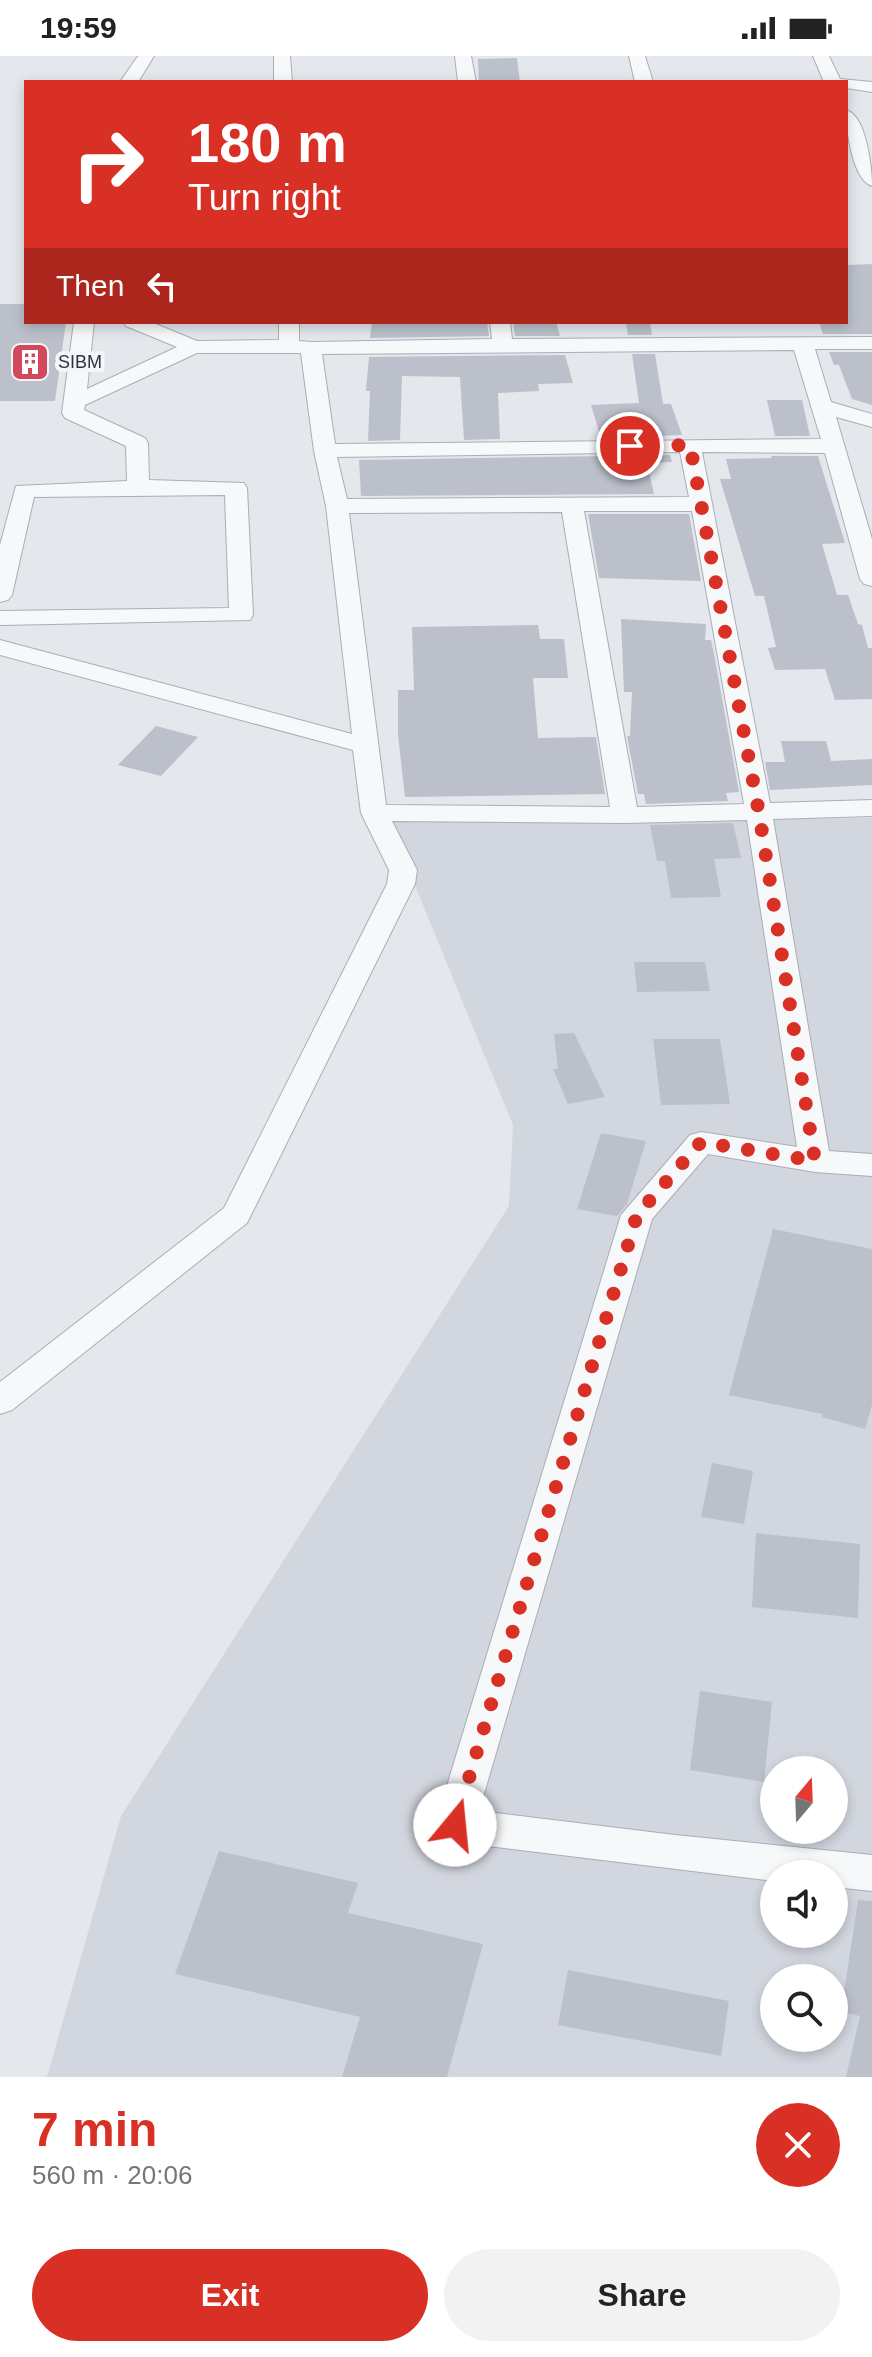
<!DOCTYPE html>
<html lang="en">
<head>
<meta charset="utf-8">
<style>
	:root { --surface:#fff; --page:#f2f2f2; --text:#222; --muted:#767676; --accent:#d93025 }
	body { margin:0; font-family:Arial,sans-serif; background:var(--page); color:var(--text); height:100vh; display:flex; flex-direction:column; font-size:30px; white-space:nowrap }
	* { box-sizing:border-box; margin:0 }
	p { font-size:26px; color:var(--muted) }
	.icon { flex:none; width:44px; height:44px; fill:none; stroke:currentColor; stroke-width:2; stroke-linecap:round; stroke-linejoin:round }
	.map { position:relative; height:2021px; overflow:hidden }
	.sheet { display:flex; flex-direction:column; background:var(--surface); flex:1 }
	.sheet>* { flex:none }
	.guide { position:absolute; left:24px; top:24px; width:824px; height:244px; border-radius:0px; box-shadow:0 4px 12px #0003; background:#d93025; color:#fff; overflow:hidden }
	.needle { width:52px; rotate:19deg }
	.controls { position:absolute; left:760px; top:1700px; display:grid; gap:16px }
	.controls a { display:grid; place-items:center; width:88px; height:88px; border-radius:50%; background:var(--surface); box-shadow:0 4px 12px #0003; font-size:40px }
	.pin { position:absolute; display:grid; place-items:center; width:68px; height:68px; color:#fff; margin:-34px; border:4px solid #fff; border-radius:50%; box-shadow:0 2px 8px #0007 }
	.me { position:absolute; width:88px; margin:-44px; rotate:17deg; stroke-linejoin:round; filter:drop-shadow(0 0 6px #0008) }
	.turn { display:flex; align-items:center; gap:28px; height:168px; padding:0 32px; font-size:36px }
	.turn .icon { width:104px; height:104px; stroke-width:2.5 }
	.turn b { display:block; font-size:56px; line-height:68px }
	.then { display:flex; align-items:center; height:76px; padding:0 32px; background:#0003; gap:16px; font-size:30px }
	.round { display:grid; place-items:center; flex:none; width:84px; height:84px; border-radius:42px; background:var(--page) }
	.headline { display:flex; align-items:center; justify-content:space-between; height:136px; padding:0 32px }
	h1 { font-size:48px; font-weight:700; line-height:60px; color:var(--accent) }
	.primary-button { display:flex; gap:16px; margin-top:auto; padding:16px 32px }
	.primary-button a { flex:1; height:92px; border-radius:48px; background:var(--accent); color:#fff; font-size:32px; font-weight:700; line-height:92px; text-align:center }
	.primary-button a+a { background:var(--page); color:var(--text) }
	.status { display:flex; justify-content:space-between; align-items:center; height:56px; padding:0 40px; background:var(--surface); direction:ltr }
	.status svg { height:22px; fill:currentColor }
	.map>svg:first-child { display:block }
</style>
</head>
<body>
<div class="status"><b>19:59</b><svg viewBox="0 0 49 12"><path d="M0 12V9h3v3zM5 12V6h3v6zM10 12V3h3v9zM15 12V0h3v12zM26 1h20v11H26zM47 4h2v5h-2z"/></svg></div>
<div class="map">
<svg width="872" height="2021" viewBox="0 0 872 2021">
	<rect width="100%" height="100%" fill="#e4e7ec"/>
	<path fill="#d2d6de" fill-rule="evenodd" d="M 872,762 L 872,2021 L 47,2021 L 121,1760 L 509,1150 L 513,1069 L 389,766 ZM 774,1714 L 834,1714 L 834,1774 L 774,1774 ZM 774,1818 L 834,1818 L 834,1878 L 774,1878 ZM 774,1922 L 834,1922 L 834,1982 L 774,1982 Z"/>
	<g fill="#bbc0ca">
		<path d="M 517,2 L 520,26 L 479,26 L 478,3 Z"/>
		<path d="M 872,208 L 872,278 L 823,278 L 819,266 L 846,266 L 846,209 Z"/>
		<path d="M 0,248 L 26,248 L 26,266 L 66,266 L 55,345 L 0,345 Z"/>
		<path d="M 372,266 L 487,266 L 489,280 L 370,282 Z"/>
		<path d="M 513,266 L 556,266 L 560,280 L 515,280 Z"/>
		<path d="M 626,266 L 650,266 L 652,279 L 628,279 Z"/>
		<path d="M 829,296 L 872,296 L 872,349 L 852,343 L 839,309 L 834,309 Z"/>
		<path d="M 632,298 L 655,298 L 663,348 L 671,348 L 682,379 L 601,382 L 591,349 L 639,347 Z"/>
		<path d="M 565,299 L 573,327 L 538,328 L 539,335 L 498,337 L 500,383 L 464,384 L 460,321 L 402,320 L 400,384 L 368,385 L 370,335 L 366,335 L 369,301 Z"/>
		<path d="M 767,344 L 802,344 L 810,380 L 775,380 Z"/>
		<path d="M 670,399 L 672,406 L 647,407 L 654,438 L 361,440 L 359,404 Z"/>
		<path d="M 771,400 L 818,400 L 845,487 L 822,488 L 837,539 L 848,539 L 858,568 L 862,569 L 868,592 L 872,592 L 872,643 L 835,644 L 825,613 L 775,614 L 768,592 L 776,591 L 764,540 L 755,540 L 720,423 L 731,423 L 726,403 L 772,402 Z"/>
		<path d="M 588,458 L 689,458 L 701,525 L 599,522 Z"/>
		<path d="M 621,563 L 706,568 L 705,584 L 711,584 L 714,598 L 739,736 L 726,737 L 728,745 L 646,748 L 644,738 L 638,738 L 627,680 L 630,680 L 632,636 L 624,636 Z"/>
		<path d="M 538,569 L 540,583 L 564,583 L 568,622 L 533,622 L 538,682 L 596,681 L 605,738 L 405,741 L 398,679 L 398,634 L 414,634 L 412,571 Z"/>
		<path d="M 156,670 L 198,681 L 161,720 L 118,709 Z"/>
		<path d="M 781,685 L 826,685 L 831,705 L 872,703 L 872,729 L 770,734 L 765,706 L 785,706 Z"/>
		<path d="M 733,767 L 741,802 L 714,803 L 721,841 L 671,842 L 665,805 L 657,805 L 650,769 Z"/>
		<path d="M 634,906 L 705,906 L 710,935 L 637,936 Z"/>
		<path d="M 574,977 L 605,1041 L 568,1048 L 553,1013 L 558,1013 L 554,978 Z"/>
		<path d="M 653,983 L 720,983 L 730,1048 L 661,1049 Z"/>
		<path d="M 601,1077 L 646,1085 L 627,1148 L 617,1160 L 577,1153 Z"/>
		<path d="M 773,1173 L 872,1193 L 872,1349 L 865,1373 L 822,1361 L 823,1358 L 729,1339 Z"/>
		<path d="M 712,1407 L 753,1415 L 744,1468 L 701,1461 Z"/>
		<path d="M 756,1477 L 860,1488 L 858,1562 L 752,1551 Z"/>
		<path d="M 700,1635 L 772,1646 L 764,1726 L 690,1714 Z"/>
		<path d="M 219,1795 L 358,1827 L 348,1857 L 483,1888 L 447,2021 L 342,2021 L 360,1961 L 175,1918 Z"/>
		<path d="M 858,1844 L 872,1845 L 872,2021 L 846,2021 L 860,1960 L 841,1956 Z"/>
		<path d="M 568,1914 L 729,1945 L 721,2000 L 558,1969 Z"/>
	</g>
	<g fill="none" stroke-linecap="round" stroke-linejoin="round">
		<g stroke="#a9aeb7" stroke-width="2">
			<g id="minor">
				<path d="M 138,0 L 154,0 L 138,26 L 120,26 Z"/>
				<path d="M 274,0 L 290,0 L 292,26 L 274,26 Z"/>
				<path d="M 455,0 L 471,0 L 476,26 L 458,26 Z"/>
				<path d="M 629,0 L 645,0 L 653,26 L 635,26 Z"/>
				<path d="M 813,0 L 829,0 L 840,23 L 872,26 L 872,36 L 846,32 L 846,26 L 824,26 Z"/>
				<path d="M 846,54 C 866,59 872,111 872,130 C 852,124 846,72 846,54 Z"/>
				<path d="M 74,266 L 94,266 L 87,333 L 177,291 L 126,270 L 123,266 L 151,266 L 197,285 L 279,284 L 279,266 L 299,266 L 299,285 L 311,286 L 492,283 L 490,266 L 510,266 L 512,283 L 872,281 L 872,293 L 815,293 L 831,346 L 872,358 L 872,371 L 836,361 L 872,483 L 872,530 L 864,528 L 860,523 L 825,397 L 702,396 L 770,747 L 872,744 L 872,760 L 773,763 L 829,1095 L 872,1098 L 872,1120 L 815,1116 L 708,1098 L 652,1163 L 479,1755 L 675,1779 L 872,1799 L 872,1835 L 834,1831 L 834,1818 L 774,1818 L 774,1825 L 455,1786 L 441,1781 L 435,1769 L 621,1159 L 690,1079 L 701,1076 L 797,1091 L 747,764 L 625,767 L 392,765 L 417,814 L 415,828 L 247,1167 L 12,1354 L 0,1358 L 0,1326 L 224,1152 L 387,828 L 389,814 L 361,757 L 353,694 L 0,599 L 0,584 L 352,678 L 326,450 L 314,395 L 301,297 L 197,297 L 85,349 L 84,354 L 145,382 L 148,387 L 149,424 L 244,427 L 247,432 L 253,559 L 250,564 L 0,569 L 0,555 L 229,552 L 225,439 L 34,441 L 12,539 L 8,544 L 0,546 L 0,489 L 16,430 L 127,425 L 126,390 L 65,362 L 62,357 ZM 794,294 L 821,383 L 335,388 L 322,298 ZM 680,396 L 689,441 L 347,443 L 337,401 ZM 584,455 L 692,455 L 744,748 L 637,751 ZM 562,456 L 610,751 L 386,749 L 349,457 Z"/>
			</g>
		</g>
		<use href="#minor" fill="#f7f8fa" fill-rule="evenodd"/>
	</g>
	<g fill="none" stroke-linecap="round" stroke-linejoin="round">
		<path stroke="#d93025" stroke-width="14" stroke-dasharray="0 25.2" d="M 455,1769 L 637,1159 L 701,1086 L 815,1105 L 759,757 L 690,389 L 630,390"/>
	</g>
	<defs>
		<g id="building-square" transform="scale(2)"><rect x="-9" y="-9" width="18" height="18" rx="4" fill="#d1495b" stroke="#f4f6f9"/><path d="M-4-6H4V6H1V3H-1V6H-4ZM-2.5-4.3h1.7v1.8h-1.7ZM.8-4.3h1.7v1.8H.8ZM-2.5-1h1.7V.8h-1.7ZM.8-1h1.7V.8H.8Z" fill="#fff"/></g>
	</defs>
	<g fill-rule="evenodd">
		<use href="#building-square" x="30" y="306"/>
	</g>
	<g text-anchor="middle" stroke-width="8" stroke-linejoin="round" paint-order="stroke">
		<g font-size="18" fill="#2b3445" stroke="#f4f6f9" text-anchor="start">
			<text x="58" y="312">SIBM</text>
		</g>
	</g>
</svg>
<div class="controls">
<a><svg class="needle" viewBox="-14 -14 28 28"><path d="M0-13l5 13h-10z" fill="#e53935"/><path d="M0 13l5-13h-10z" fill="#767676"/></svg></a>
<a><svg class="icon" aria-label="sound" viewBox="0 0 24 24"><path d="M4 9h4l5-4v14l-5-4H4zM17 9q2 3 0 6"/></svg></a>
<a><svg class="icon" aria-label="search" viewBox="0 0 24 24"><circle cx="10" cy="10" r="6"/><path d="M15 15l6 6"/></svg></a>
</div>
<div class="pin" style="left:630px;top:390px;background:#d93025"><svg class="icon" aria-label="arrive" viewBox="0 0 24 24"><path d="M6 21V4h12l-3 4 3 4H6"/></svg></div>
<svg class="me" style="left:455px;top:1769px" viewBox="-20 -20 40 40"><circle r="19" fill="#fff"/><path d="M0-13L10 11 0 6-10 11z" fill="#d93025"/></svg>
<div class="guide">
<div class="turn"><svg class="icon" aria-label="right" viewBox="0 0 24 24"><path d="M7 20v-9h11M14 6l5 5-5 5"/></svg><div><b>180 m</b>Turn right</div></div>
<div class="then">Then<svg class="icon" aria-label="left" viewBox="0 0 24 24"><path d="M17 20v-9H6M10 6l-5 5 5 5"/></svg></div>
</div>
</div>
<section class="sheet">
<div class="headline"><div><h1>7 min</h1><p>560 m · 20:06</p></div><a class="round" style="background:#d93025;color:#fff"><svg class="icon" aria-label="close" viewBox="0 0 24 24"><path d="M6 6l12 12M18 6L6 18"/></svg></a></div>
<div class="primary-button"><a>Exit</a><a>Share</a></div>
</section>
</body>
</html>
